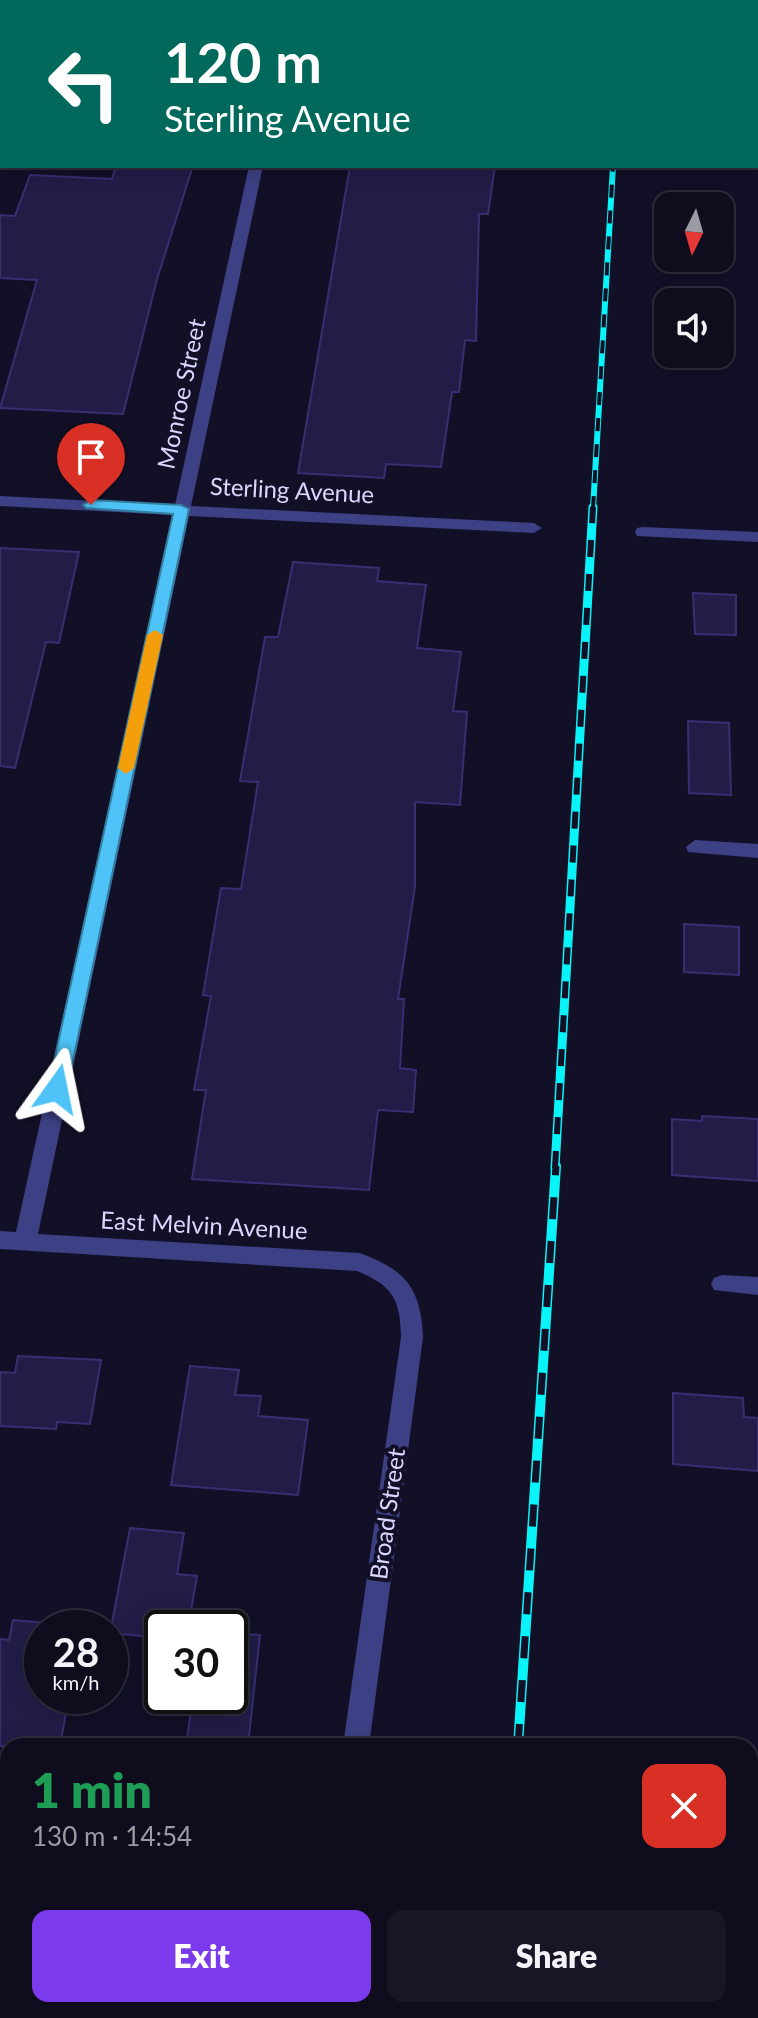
<!DOCTYPE html>
<html lang="en">
<head>
<meta charset="utf-8">
<style>
	:root { --surface:#0e0c1d; --page:#171526; --text:#f1f3f6; --muted:#9b9ba4; --line:#2e2c3b; --accent:#7c3aed }
	body { margin:0; font-family:Lato,sans-serif; background:var(--page); color:var(--text); height:100vh; display:flex; flex-direction:column; font-size:30px; white-space:nowrap }
	* { box-sizing:border-box; margin:0 }
	p { font-size:26px; color:var(--muted) }
	.icon { flex:none; width:44px; height:44px; fill:none; stroke:currentColor; stroke-width:2; stroke-linecap:round; stroke-linejoin:round }
	.map { position:relative; flex:1; overflow:hidden }
	.details { position:absolute; left:0px; top:1738px; width:758px; height:280px; display:flex; flex-direction:column; background:var(--surface); border-radius:24px 24px 0 0; box-shadow:0 4px 20px #0003,0 0 0 2px var(--line) }
	.details>* { flex:none }
	.guide { position:absolute; left:0px; top:0px; width:758px; height:168px; box-shadow:0 4px 20px #0003,0 0 0 2px var(--line); background:#00695c; color:#fff; overflow:hidden }
	.needle { width:52px; rotate:185deg }
	.fabs { position:absolute; left:654px; top:192px; display:grid; gap:16px }
	.fabs a { display:grid; place-items:center; width:80px; height:80px; border-radius:16px; background:var(--surface); box-shadow:0 4px 20px #0003,0 0 0 2px var(--line); font-size:40px }
	.speed { position:absolute; left:24px; top:1610px; display:flex; gap:16px; font-size:40px; font-weight:700; text-align:center }
	.speed>* { display:grid; place-content:center; width:104px; height:104px; border-radius:50%; background:var(--surface); box-shadow:0 4px 20px #0003,0 0 0 2px var(--line); line-height:1 }
	.speed small { font-size:20px; font-weight:400 }
	.speed .limit { border:4px solid #111; border-radius:12px; background:#fff; color:#111 }
	.pin { position:absolute; display:grid; place-items:center; width:68px; height:68px; color:#fff; margin:-82px -34px; border-radius:50% 50% 50% 0; rotate:-45deg; box-shadow:0 0 8px #0007 }
	.pin .icon { rotate:45deg }
	.me { position:absolute; width:88px; margin:-44px; rotate:12deg; stroke-linejoin:round; filter:drop-shadow(0 0 6px #0008) }
	.turn { display:flex; align-items:center; gap:28px; height:168px; padding:0 32px; font-size:36px }
	.turn .icon { width:104px; height:104px; stroke-width:2.5 }
	.turn b { display:block; font-size:56px; line-height:68px }
	.round { display:grid; place-items:center; flex:none; width:84px; height:84px; border-radius:16px; background:var(--page) }
	.headline { display:flex; align-items:center; justify-content:space-between; height:136px; padding:0 32px }
	h1 { font-size:48px; font-weight:800; line-height:60px; color:#1e9e55 }
	.button { display:flex; gap:16px; margin-top:auto; padding:16px 32px }
	.button a { flex:1; height:92px; border-radius:16px; background:var(--accent); color:#fff; font-size:32px; font-weight:800; line-height:92px; text-align:center }
	.button a+a { background:var(--page); color:var(--text) }
	.map>svg:first-child { display:block }
</style>
</head>
<body>
<div class="map">
<svg width="758" height="2018" viewBox="0 0 758 2018">
	<rect width="100%" height="100%" fill="#121027"/>
	<g fill="#221d47" stroke="#382f73" stroke-width="2">
		<path d="M 116,166 L 192,169 L 157,279 L 123,414 L 0,408 L 37,280 L 0,278 L 0,215 L 15,216 L 30,175 L 112,179 Z"/>
		<path d="M 350,166 L 495,166 L 488,214 L 479,214 L 476,341 L 465,340 L 459,392 L 452,392 L 441,467 L 386,464 L 384,478 L 298,473 Z"/>
		<path d="M 0,548 L 79,552 L 59,643 L 46,642 L 15,768 L 0,766 Z"/>
		<path d="M 293,562 L 379,568 L 377,581 L 426,585 L 417,648 L 461,652 L 453,711 L 467,712 L 460,805 L 415,802 L 415,887 L 398,999 L 404,999 L 400,1068 L 416,1070 L 413,1112 L 378,1110 L 369,1190 L 192,1179 L 206,1090 L 194,1090 L 211,996 L 203,995 L 221,888 L 241,889 L 258,782 L 240,781 L 265,637 L 278,637 Z"/>
		<path d="M 693,593 L 736,595 L 736,635 L 695,634 Z"/>
		<path d="M 688,721 L 729,723 L 731,795 L 689,793 Z"/>
		<path d="M 684,924 L 739,927 L 739,975 L 684,972 Z"/>
		<path d="M 702,1116 L 758,1119 L 758,1181 L 672,1175 L 672,1119 L 702,1121 Z"/>
		<path d="M 18,1356 L 101,1360 L 90,1424 L 57,1422 L 56,1429 L 0,1426 L 0,1372 L 15,1373 Z"/>
		<path d="M 190,1366 L 239,1370 L 235,1395 L 261,1396 L 258,1416 L 308,1420 L 298,1495 L 171,1485 Z"/>
		<path d="M 673,1393 L 743,1398 L 744,1417 L 758,1418 L 758,1471 L 673,1464 Z"/>
		<path d="M 130,1528 L 184,1533 L 177,1574 L 197,1576 L 188,1628 L 162,1628 L 162,1638 L 110,1633 Z"/>
		<path d="M 13,1620 L 46,1623 L 50,1628 L 42,1628 L 42,1696 L 69,1696 L 60,1746 L 0,1746 L 0,1639 L 9,1640 Z"/>
		<path d="M 230,1633 L 260,1635 L 248,1746 L 186,1746 L 193,1696 L 230,1696 Z"/>
	</g>
	<g fill="none" stroke-linecap="round" stroke-linejoin="round">
		<g fill="#3d4084" fill-rule="evenodd">
			<rect x="287" y="0" width="12" height="2"/>
			<rect x="756" y="93" width="2" height="8"/>
			<path d="M 249,166 L 263,166 L 191,506 L 534,523 L 542,528 L 534,533 L 189,516 L 38,1234 L 359,1253 C 405,1269 421,1288 423,1337 L 369,1746 L 343,1746 L 401,1337 C 400,1299 393,1286 357,1271 L 0,1249 L 0,1231 L 16,1232 L 173,515 L 0,506 L 0,496 L 175,505 Z"/>
			<path d="M 643,527 L 758,532 L 758,542 L 637,536 L 635,532 L 637,528 Z"/>
			<path d="M 695,840 L 758,844 L 758,858 L 688,852 L 686,847 Z"/>
			<path d="M 722,1275 L 758,1277 L 758,1295 L 714,1290 L 711,1284 L 714,1278 Z"/>
			<rect x="0" y="1920" width="8" height="26"/>
			<path d="M 305,2010 L 333,2010 L 332,2018 L 304,2018 Z"/>
		</g>
		<g stroke="#09f3f8" stroke-width="6">
			<path id="rail-far2" d="M 593,509 L 613,166"/>
		</g>
		<g stroke="#09f3f8" stroke-width="9">
			<path id="rail-far1" d="M 555,1168 L 593,507"/>
		</g>
		<g stroke="#09f3f8" stroke-width="10">
			<g id="rail">
				<path d="M 518,1746 L 556,1166"/>
				<path d="M 495,2018 L 496,2010"/>
			</g>
		</g>
		<use href="#rail-far2" stroke="#121027" stroke-width="4" stroke-dasharray="13" stroke-linecap="butt"/>
		<use href="#rail-far1" stroke="#121027" stroke-width="6" stroke-dasharray="17" stroke-linecap="butt"/>
		<use href="#rail" stroke="#121027" stroke-width="7" stroke-dasharray="22" stroke-linecap="butt"/>
	</g>
	<path fill="#4fc3f7" stroke="#337fa1" stroke-width="2" d="M 91,500 L 181,505 L 189,509 L 67,1089 L 57,1096 L 48,1089 L 173,514 L 86,508 L 83,505 Z"/>
	<path fill="#f59e0b" d="M 155,630 L 163,635 L 134,768 L 126,774 L 118,768 L 147,635 Z"/>
	<g text-anchor="middle" stroke-width="8" stroke-linejoin="round" paint-order="stroke">
		<g font-size="24" fill="#d9d7fe" stroke="#121027">
			<text transform="translate(182 394) rotate(-78)" y="8">Monroe Street</text>
			<text transform="translate(292 491) rotate(3)" y="8">Sterling Avenue</text>
			<text transform="translate(204 1226) rotate(3)" y="8">East Melvin Avenue</text>
			<text transform="translate(388 1514) rotate(-82)" y="8">Broad Street</text>
		</g>
	</g>
</svg>
<div class="fabs">
<a><svg class="needle" viewBox="-14 -14 28 28"><path d="M0-13l5 13h-10z" fill="#e53935"/><path d="M0 13l5-13h-10z" fill="#9b9ba4"/></svg></a>
<a><svg class="icon" aria-label="sound" viewBox="0 0 24 24"><path d="M4 9h4l5-4v14l-5-4H4zM17 9q2 3 0 6"/></svg></a>
</div>
<div class="speed"><div>28<small>km/h</small></div><div class="limit">30</div></div>
<div class="pin" style="left:91px;top:505px;background:#d93025"><svg class="icon" aria-label="arrive" viewBox="0 0 24 24"><path d="M6 21V4h12l-3 4 3 4H6"/></svg></div>
<svg class="me" style="left:57px;top:1089px" viewBox="-20 -20 40 40"><path d="M0-17L14 15 0 8-14 15z" fill="#4fc3f7" stroke="#fff" stroke-width="4"/></svg>
<div class="guide">
<div class="turn"><svg class="icon" aria-label="left" viewBox="0 0 24 24"><path d="M17 20v-9H6M10 6l-5 5 5 5"/></svg><div><b>120 m</b>Sterling Avenue</div></div>
</div>
<section class="details">
<div class="headline"><div><h1>1 min</h1><p>130 m · 14:54</p></div><a class="round" style="background:#d93025;color:#fff"><svg class="icon" aria-label="close" viewBox="0 0 24 24"><path d="M6 6l12 12M18 6L6 18"/></svg></a></div>
<div class="button"><a>Exit</a><a>Share</a></div>
</section>
</div>
</body>
</html>
